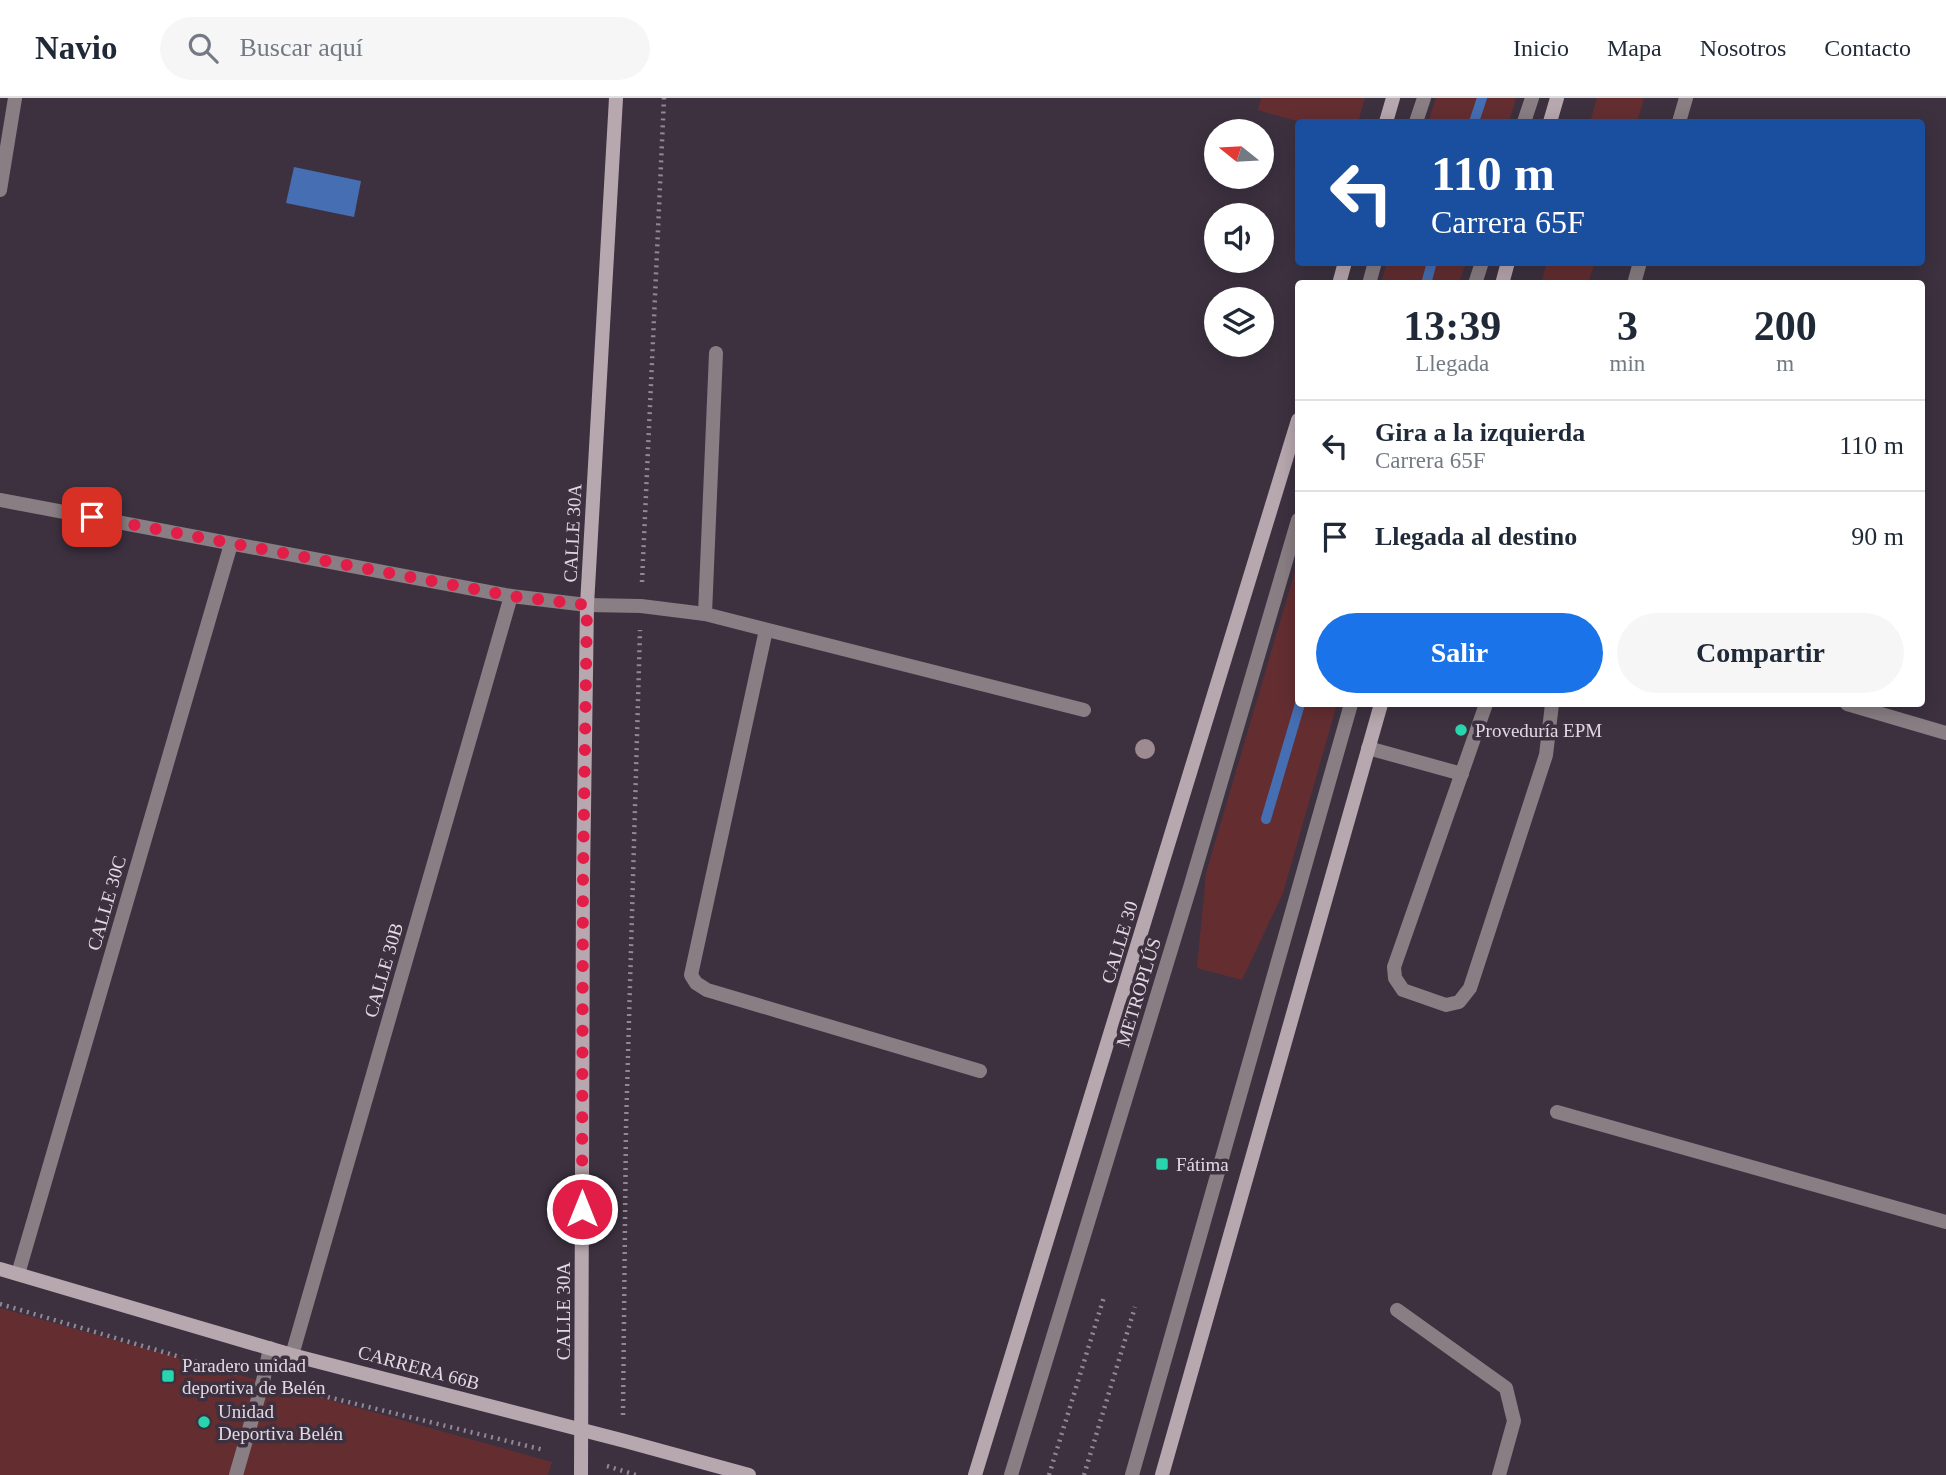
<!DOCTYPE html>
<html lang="es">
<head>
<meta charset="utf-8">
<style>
	:root { --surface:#fff; --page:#f6f6f7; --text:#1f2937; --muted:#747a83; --line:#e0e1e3; --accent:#1a73e8 }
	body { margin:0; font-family:Georgia,serif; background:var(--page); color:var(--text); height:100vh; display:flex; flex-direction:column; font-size:26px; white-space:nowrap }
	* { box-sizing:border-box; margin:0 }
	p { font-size:23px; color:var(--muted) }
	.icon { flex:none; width:38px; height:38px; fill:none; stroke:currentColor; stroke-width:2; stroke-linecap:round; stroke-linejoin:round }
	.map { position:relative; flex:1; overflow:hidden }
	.details { position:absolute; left:1295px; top:182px; width:630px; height:427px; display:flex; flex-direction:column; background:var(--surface); border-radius:7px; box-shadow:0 4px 18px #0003 }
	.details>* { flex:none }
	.guide { position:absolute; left:1295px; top:21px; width:630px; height:147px; border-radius:7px; box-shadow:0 4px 18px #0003; background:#1a4fa0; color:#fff; overflow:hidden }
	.needle { width:46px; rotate:288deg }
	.buttons { position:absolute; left:1204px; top:21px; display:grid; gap:14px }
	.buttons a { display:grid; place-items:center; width:70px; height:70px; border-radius:50%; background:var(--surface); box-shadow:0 4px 18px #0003; font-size:35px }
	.pin { position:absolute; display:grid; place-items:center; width:60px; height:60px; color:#fff; margin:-30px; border-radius:14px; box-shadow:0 4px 10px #0006 }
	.me { position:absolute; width:77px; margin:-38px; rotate:0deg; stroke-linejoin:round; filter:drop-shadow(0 0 5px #0008) }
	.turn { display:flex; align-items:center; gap:24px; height:147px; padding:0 21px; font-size:32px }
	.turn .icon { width:91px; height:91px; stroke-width:2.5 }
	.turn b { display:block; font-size:49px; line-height:60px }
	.eta { display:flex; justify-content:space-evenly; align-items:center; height:119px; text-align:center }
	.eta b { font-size:42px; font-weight:800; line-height:49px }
	.button { display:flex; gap:14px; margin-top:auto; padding:14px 21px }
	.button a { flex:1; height:80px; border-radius:42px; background:var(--accent); color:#fff; font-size:28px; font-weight:800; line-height:80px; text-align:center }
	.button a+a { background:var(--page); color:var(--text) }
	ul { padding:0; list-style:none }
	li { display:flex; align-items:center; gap:21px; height:91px; padding:0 21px; border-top:2px solid var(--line) }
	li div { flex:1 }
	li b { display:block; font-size:26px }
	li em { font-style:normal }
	header { display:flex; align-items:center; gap:42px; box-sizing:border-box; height:98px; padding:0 35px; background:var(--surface); border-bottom:2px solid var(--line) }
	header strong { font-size:33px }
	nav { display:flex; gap:38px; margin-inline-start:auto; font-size:24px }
	.search { width:490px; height:63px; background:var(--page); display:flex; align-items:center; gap:18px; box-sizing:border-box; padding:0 24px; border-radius:38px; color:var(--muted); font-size:26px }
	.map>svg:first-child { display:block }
</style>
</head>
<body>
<header>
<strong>Navio</strong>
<div class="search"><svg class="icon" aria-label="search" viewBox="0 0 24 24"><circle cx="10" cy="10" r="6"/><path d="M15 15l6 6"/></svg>Buscar aquí</div>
<nav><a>Inicio</a><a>Mapa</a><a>Nosotros</a><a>Contacto</a></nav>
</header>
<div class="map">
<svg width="1946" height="1377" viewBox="0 0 1946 1377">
	<rect width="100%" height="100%" fill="#3d3140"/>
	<g fill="#642e31">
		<path d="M 1261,0 L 1365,0 L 1358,24 L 1300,24 L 1258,12 Z"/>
		<path d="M 1436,0 L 1516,0 L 1509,24 L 1428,24 Z"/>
		<path d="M 1597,0 L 1644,0 L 1637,24 L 1590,24 Z"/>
		<path d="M 1387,165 L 1387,164 L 1466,165 L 1459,185 L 1381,185 Z"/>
		<path d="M 1547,165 L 1547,164 L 1595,165 L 1588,185 L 1541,185 Z"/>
		<path d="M 1298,463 L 1298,606 L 1337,606 L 1283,795 L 1242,882 L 1197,870 L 1206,775 Z"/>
		<path d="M 0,1210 L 552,1364 L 548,1377 L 0,1377 Z"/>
	</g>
	<path fill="#456eb3" d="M 294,69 L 361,83 L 354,119 L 286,105 Z"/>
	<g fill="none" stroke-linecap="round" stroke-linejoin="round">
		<g stroke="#456eb3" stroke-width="10">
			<path d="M 1474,24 L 1482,0"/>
			<path d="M 1426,186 L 1432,164"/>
			<path d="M 1266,721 L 1300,606"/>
		</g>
		<g stroke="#928895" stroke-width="4.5" stroke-dasharray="2 5" stroke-linecap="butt">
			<path d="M 642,484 L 664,0"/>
			<path d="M 0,1206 L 238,1276"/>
			<path d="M 287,1289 L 544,1352"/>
			<path d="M 623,1317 L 626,1029 L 640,532"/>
			<path d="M 607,1368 L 636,1377"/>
			<path d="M 1049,1377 L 1104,1199"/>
			<path d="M 1084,1377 L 1135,1209"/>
		</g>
		<g stroke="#887e83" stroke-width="14">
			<path d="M 1416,24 L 1424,0"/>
			<path d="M 1524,24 L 1532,0"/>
			<path d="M 1679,24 L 1686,0"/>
			<path d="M 1369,186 L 1375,164"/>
			<path d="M 1475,186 L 1482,164"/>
			<path d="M 1634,186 L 1640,164"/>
			<path d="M 587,507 L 641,508 L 705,516 L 1084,612"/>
			<path d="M 705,516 L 716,255"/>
			<path d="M 766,532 L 691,877 L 696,885 L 707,892 L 980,973"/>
			<path d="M 1486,606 L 1394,869 L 1395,880 L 1403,892 L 1446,907 L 1459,904 L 1470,890 L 1546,657 L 1552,606"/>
			<path d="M 1847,606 L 1946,635"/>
			<path d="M 1368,650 L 1462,676"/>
			<path d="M 1557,1014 L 1946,1124"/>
			<path d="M 1397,1212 L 1506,1290 L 1514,1323 L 1499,1377"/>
			<path d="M 236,1377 L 263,1283 L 270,1250"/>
			<path d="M 1011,1377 L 1191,786 L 1298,422"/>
			<path d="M 1132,1377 L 1351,606"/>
		</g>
		<g stroke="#887e83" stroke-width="14">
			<path d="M 0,92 L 15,0"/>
			<path d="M 0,402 L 511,498 L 587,507"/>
			<path d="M 18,1176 L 231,446"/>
			<path d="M 292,1257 L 511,498"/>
		</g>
		<g stroke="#b7a7ae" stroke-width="14">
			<path d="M 1386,24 L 1393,0"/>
			<path d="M 1550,24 L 1557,0"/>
			<path d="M 1339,186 L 1345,164"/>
			<path d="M 1502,186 L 1508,164"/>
			<path d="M 0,1171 L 292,1257 L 625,1343 L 749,1377"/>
			<path d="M 581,1377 L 583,780 L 587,507 L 616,0"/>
			<path d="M 975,1377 L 1298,322"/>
			<path d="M 1162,1377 L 1381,606"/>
		</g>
	</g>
	<circle fill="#9e8a91" cx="1145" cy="651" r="10"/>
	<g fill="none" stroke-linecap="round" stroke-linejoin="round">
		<path stroke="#e11d48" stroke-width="12" stroke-dasharray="0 21.6" d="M 92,419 L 511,498 L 587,507 L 583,780 L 582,1111"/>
	</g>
	<g fill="#29d5ad" stroke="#3d3140" stroke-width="2.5">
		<circle cx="1461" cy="632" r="7"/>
		<rect x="1155" y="1059" width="14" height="14" rx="3.5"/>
		<rect x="161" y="1271" width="14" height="14" rx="3.5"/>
		<circle cx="204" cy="1324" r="7"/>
	</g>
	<g text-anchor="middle" stroke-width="7" stroke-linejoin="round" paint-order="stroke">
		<g font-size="19" fill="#e1d9e3" stroke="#3d3140">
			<text transform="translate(572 435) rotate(-87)" y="7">CALLE 30A</text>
			<text transform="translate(106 805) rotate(-74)" y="7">CALLE 30C</text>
			<text transform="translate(1119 844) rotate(-73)" y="7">CALLE 30</text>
			<text transform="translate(383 872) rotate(-74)" y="7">CALLE 30B</text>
			<text transform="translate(1138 894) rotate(-73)" y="7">METROPLÚS</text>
			<text transform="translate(563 1213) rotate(-90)" y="7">CALLE 30A</text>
			<text transform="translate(419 1269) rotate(15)" y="7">CARRERA 66B</text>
		</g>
		<g font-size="19" fill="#e1d9e3" stroke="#3d3140" text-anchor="start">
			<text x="1475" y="639">Proveduría EPM</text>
			<text x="1176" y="1073">Fátima</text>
			<text x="182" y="1274">Paradero unidad<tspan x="182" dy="22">deportiva de Belén</tspan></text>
			<text x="218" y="1320">Unidad<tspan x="218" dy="22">Deportiva Belén</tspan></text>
		</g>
	</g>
</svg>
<div class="buttons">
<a><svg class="needle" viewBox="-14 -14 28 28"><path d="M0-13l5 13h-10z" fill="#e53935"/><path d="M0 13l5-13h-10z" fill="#747a83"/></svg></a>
<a><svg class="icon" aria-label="sound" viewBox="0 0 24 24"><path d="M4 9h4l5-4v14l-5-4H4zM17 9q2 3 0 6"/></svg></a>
<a><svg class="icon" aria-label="layers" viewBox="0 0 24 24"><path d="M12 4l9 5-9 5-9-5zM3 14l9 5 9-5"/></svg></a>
</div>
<div class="pin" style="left:92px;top:419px;background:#d93025"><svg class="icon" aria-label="arrive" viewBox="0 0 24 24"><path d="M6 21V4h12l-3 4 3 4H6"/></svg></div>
<svg class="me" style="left:582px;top:1111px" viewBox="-20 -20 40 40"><circle r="17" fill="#e11d48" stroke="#fff" stroke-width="3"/><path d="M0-11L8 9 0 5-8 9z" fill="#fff"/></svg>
<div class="guide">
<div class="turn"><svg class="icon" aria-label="left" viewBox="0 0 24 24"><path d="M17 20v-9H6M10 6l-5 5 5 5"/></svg><div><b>110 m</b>Carrera 65F</div></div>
</div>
<section class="details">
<div class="eta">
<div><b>13:39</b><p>Llegada</p></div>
<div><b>3</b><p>min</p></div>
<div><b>200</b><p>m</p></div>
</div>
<ul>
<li><svg class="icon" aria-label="left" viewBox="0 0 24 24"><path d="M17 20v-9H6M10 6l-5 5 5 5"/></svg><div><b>Gira a la izquierda</b><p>Carrera 65F</p></div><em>110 m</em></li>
<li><svg class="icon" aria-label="arrive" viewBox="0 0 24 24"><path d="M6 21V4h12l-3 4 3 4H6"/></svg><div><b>Llegada al destino</b></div><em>90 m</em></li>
</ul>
<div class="button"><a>Salir</a><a>Compartir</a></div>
</section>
</div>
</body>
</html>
